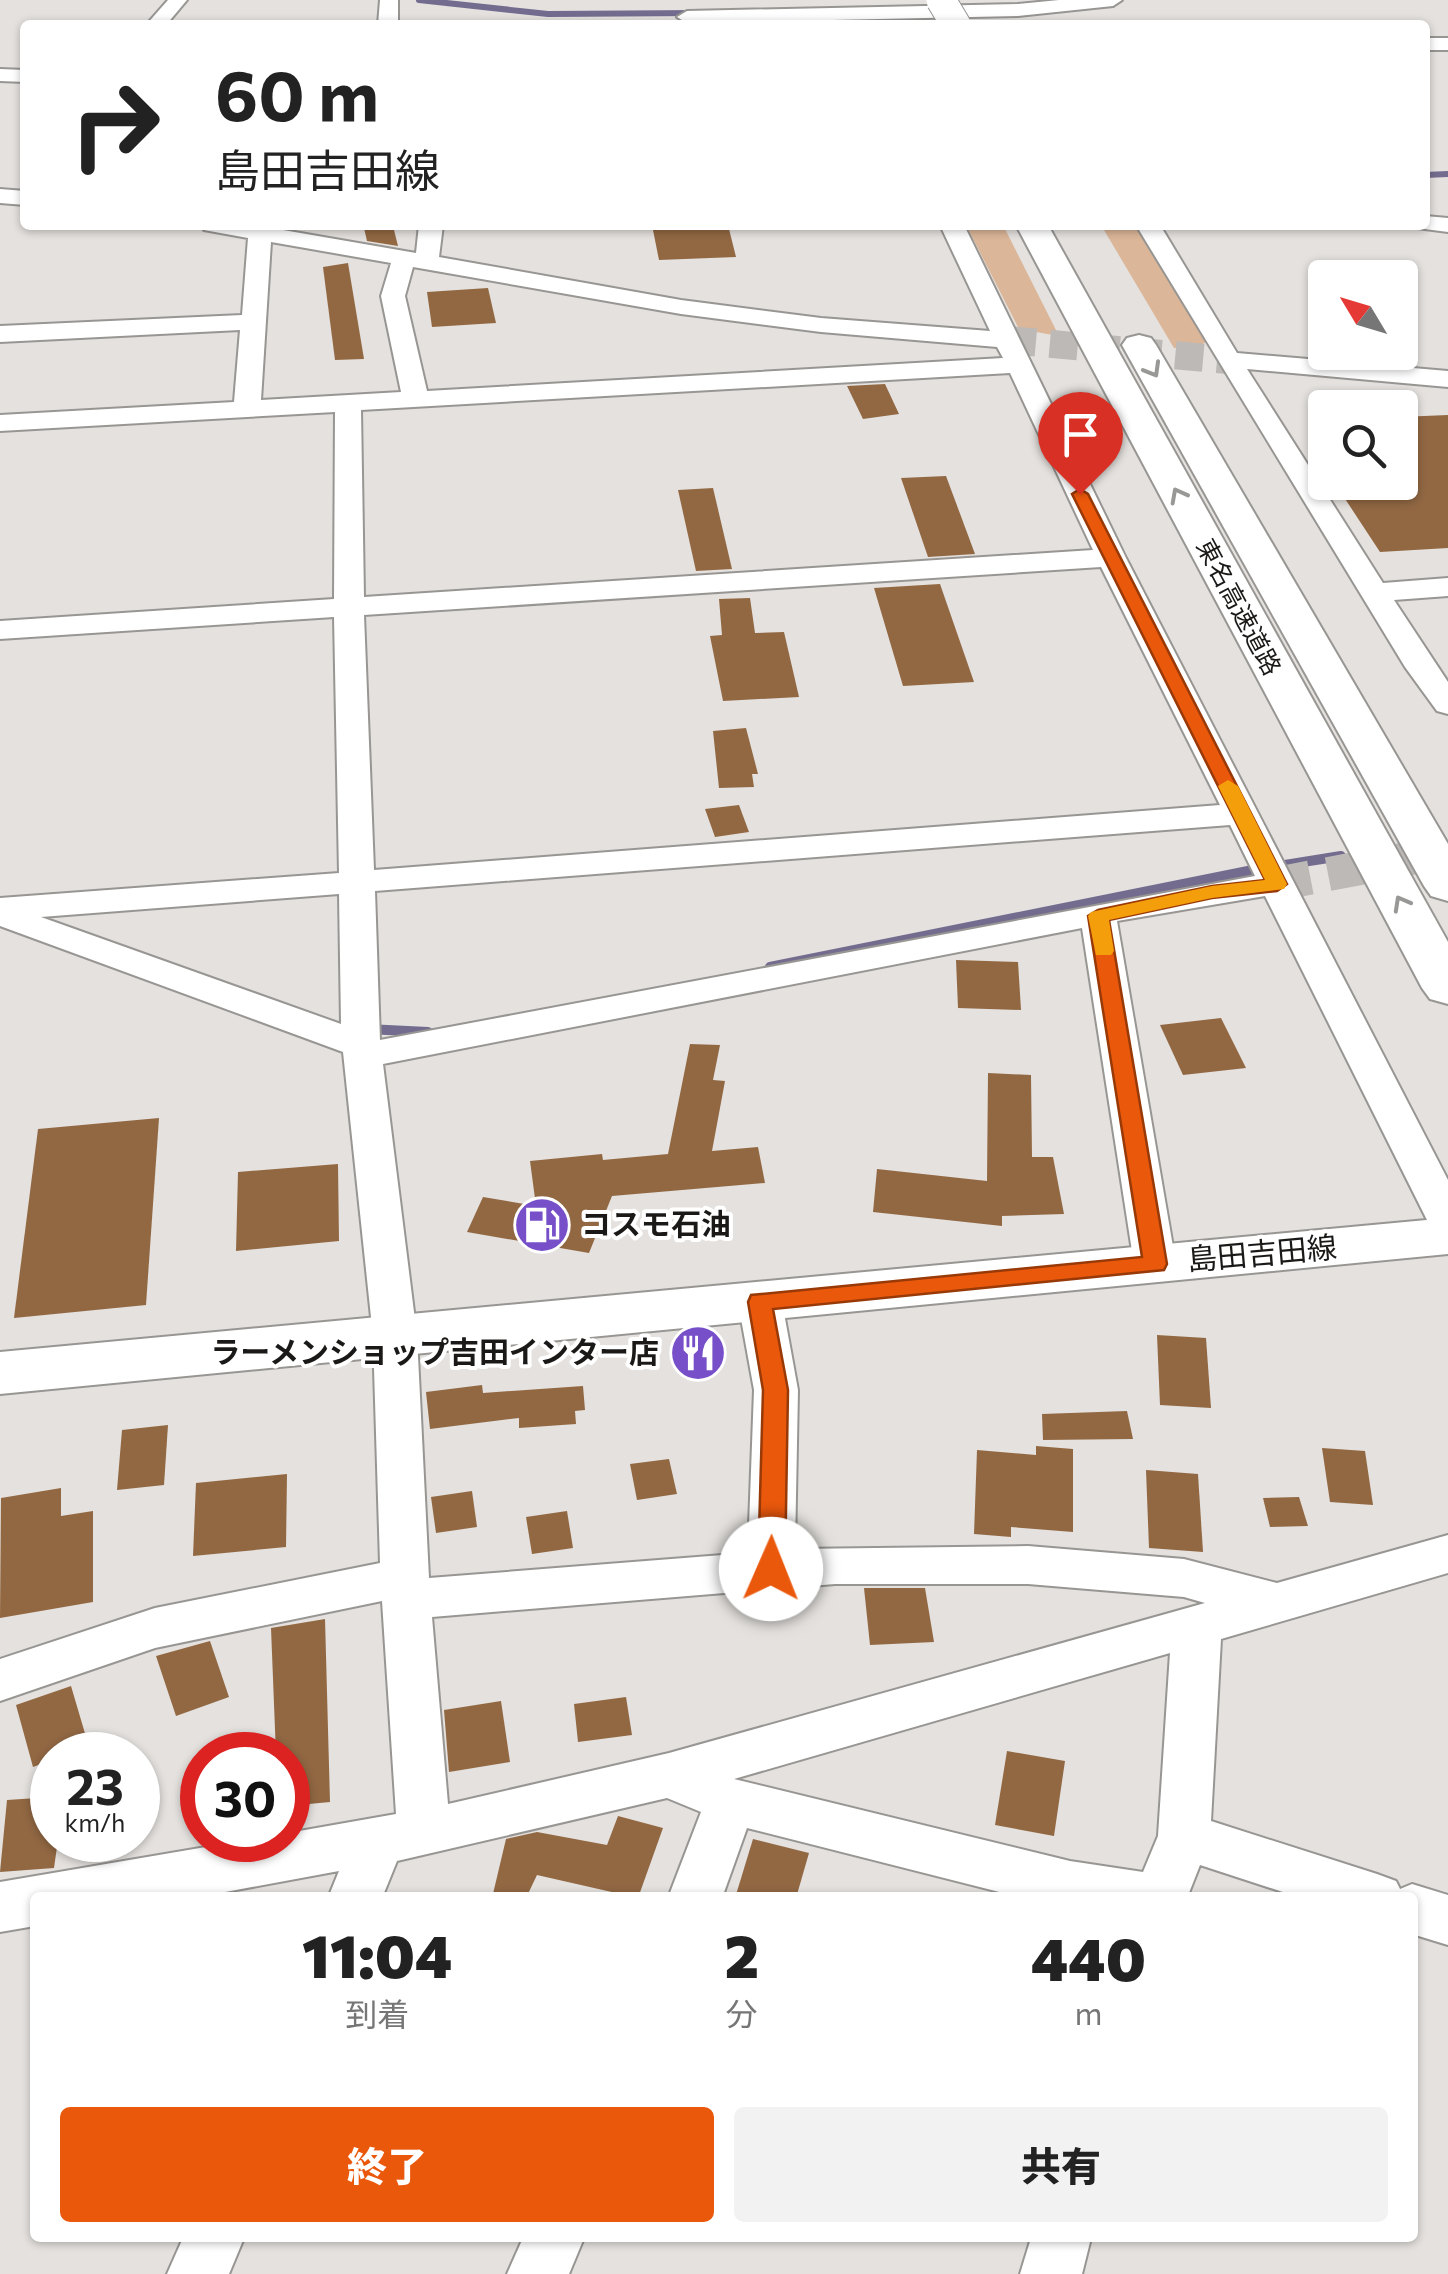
<!DOCTYPE html>
<html lang="ja">
<head>
<meta charset="utf-8">
<style>
	:root { --surface:#fff; --page:#f2f2f2; --text:#222; --muted:#767676; --accent:#ea580c }
	body { margin:0; font-family:Commissioner,"Noto Sans JP",sans-serif; background:var(--page); color:var(--text); height:100vh; display:flex; flex-direction:column; font-size:38px; white-space:nowrap }
	* { box-sizing:border-box; margin:0 }
	p { font-size:32px; color:var(--muted) }
	.icon { flex:none; width:55px; height:55px; fill:none; stroke:currentColor; stroke-width:2; stroke-linecap:round; stroke-linejoin:round }
	.map { position:relative; flex:1; overflow:hidden }
	.drawer { position:absolute; left:30px; top:1892px; width:1388px; height:350px; display:flex; flex-direction:column; background:var(--surface); border-radius:10px; box-shadow:0 2px 8px #0004 }
	.drawer>* { flex:none }
	.hud { position:absolute; left:20px; top:20px; width:1410px; height:210px; border-radius:10px; box-shadow:0 2px 8px #0004; background:#fff; color:var(--text); overflow:hidden }
	.needle { width:65px; rotate:308deg }
	.tools { position:absolute; left:1308px; top:260px; display:grid; gap:20px }
	.tools a { display:grid; place-items:center; width:110px; height:110px; border-radius:10px; background:var(--surface); box-shadow:0 2px 8px #0004; font-size:50px }
	.speed { position:absolute; left:30px; top:1732px; display:flex; gap:20px; font-size:50px; font-weight:700; text-align:center }
	.speed>* { display:grid; place-content:center; width:130px; height:130px; border-radius:50%; background:var(--surface); box-shadow:0 2px 8px #0004; line-height:1 }
	.speed small { font-size:25px; font-weight:400 }
	.speed .limit { border:15px solid #d22; background:#fff; color:#111 }
	.pin { position:absolute; display:grid; place-items:center; width:85px; height:85px; color:#fff; margin:-102px -42px; border-radius:50% 50% 50% 0; rotate:-45deg; box-shadow:0 0 10px #0007 }
	.pin .icon { rotate:45deg }
	.me { position:absolute; width:110px; margin:-55px; rotate:1deg; stroke-linejoin:round; filter:drop-shadow(0 0 8px #0008) }
	.turn { display:flex; align-items:center; gap:35px; height:210px; padding:0 30px; font-size:45px }
	.turn .icon { width:130px; height:130px; stroke-width:2.5 }
	.turn b { display:block; font-size:70px; line-height:85px }
	.eta { display:flex; justify-content:space-evenly; align-items:center; height:170px; text-align:center }
	.eta b { font-size:60px; font-weight:800; line-height:70px }
	.cta { display:flex; gap:20px; margin-top:auto; padding:20px 30px }
	.cta a { flex:1; height:115px; border-radius:10px; background:var(--accent); color:#fff; font-size:40px; font-weight:800; line-height:115px; text-align:center }
	.cta a+a { background:var(--page); color:var(--text) }
	.map>svg:first-child { display:block }
</style>
</head>
<body>
<div class="map">
<svg width="1448" height="2274" viewBox="0 0 1448 2274">
	<rect width="100%" height="100%" fill="#e4e1de"/>
	<g fill="#dbb698">
		<path d="M 966,225 L 1003,225 L 1059,336 L 1019,329 Z"/>
		<path d="M 1101,225 L 1138,225 L 1208,341 L 1195,348 L 1174,348 Z"/>
	</g>
	<g fill="none" stroke-linecap="round" stroke-linejoin="round">
		<g stroke="#746c8f" stroke-width="6">
			<path d="M 419,0 L 548,14 L 699,13"/>
			<path d="M 1425,175 L 1448,174"/>
		</g>
		<g stroke="#746c8f" stroke-width="10">
			<path d="M 770,967 L 1253,870 L 1341,856"/>
			<path d="M 367,1029 L 428,1032"/>
		</g>
	</g>
	<g fill="#926843">
		<path d="M 652,225 L 728,225 L 736,257 L 659,260 Z"/>
		<path d="M 393,226 L 398,246 L 367,241 L 364,228 Z"/>
		<path d="M 348,263 L 364,359 L 335,360 L 323,267 Z"/>
		<path d="M 488,288 L 496,323 L 432,327 L 427,292 Z"/>
		<path d="M 885,384 L 899,414 L 863,419 L 847,386 Z"/>
		<path d="M 1448,415 L 1448,548 L 1380,552 L 1334,482 L 1400,482 L 1400,417 Z"/>
		<path d="M 946,476 L 975,554 L 928,557 L 901,478 Z"/>
		<path d="M 713,488 L 732,569 L 696,571 L 678,490 Z"/>
		<path d="M 940,584 L 974,682 L 903,686 L 874,588 Z"/>
		<path d="M 750,598 L 755,633 L 784,632 L 799,697 L 723,701 L 710,636 L 722,635 L 719,599 Z"/>
		<path d="M 746,728 L 758,774 L 752,774 L 754,787 L 719,788 L 713,731 Z"/>
		<path d="M 739,805 L 749,832 L 715,837 L 705,809 Z"/>
		<path d="M 956,960 L 1018,962 L 1021,1010 L 958,1008 Z"/>
		<path d="M 1221,1018 L 1246,1068 L 1183,1075 L 1160,1025 Z"/>
		<path d="M 690,1044 L 720,1045 L 713,1080 L 725,1081 L 712,1151 L 758,1147 L 765,1183 L 612,1196 L 589,1253 L 467,1232 L 483,1197 L 536,1206 L 530,1161 L 602,1154 L 603,1160 L 668,1154 Z"/>
		<path d="M 988,1073 L 1031,1075 L 1032,1157 L 1053,1157 L 1064,1214 L 1002,1216 L 1002,1226 L 873,1212 L 877,1169 L 987,1181 Z"/>
		<path d="M 159,1118 L 146,1305 L 14,1318 L 38,1129 Z"/>
		<path d="M 338,1164 L 339,1241 L 236,1251 L 238,1172 Z"/>
		<path d="M 1157,1335 L 1206,1338 L 1211,1408 L 1160,1405 Z"/>
		<path d="M 714,1336 L 722,1368 L 684,1374 L 677,1341 Z"/>
		<path d="M 482,1385 L 483,1393 L 583,1386 L 585,1410 L 575,1411 L 576,1424 L 519,1428 L 519,1418 L 430,1429 L 426,1392 Z"/>
		<path d="M 1127,1411 L 1133,1439 L 1043,1440 L 1042,1414 Z"/>
		<path d="M 168,1425 L 164,1485 L 117,1490 L 122,1430 Z"/>
		<path d="M 1036,1446 L 1073,1449 L 1073,1532 L 1011,1527 L 1011,1537 L 974,1534 L 977,1450 L 1036,1455 Z"/>
		<path d="M 1322,1448 L 1365,1451 L 1373,1505 L 1330,1502 Z"/>
		<path d="M 669,1459 L 677,1494 L 637,1500 L 630,1464 Z"/>
		<path d="M 1146,1470 L 1198,1474 L 1203,1552 L 1149,1548 Z"/>
		<path d="M 287,1474 L 286,1547 L 193,1556 L 196,1483 Z"/>
		<path d="M 61,1488 L 61,1516 L 93,1511 L 93,1602 L 0,1618 L 1,1498 Z"/>
		<path d="M 472,1491 L 477,1527 L 436,1533 L 431,1497 Z"/>
		<path d="M 1299,1497 L 1308,1526 L 1270,1527 L 1263,1498 Z"/>
		<path d="M 567,1511 L 573,1548 L 532,1554 L 526,1517 Z"/>
		<path d="M 864,1588 L 925,1588 L 934,1642 L 870,1645 Z"/>
		<path d="M 325,1619 L 330,1802 L 288,1806 L 288,1755 L 276,1755 L 271,1628 Z"/>
		<path d="M 210,1641 L 229,1697 L 176,1716 L 156,1656 Z"/>
		<path d="M 71,1686 L 89,1747 L 52,1755 L 52,1760 L 33,1767 L 16,1705 Z"/>
		<path d="M 626,1697 L 632,1735 L 578,1742 L 574,1704 Z"/>
		<path d="M 501,1701 L 510,1762 L 449,1772 L 444,1710 Z"/>
		<path d="M 1007,1751 L 1065,1761 L 1054,1836 L 995,1825 Z"/>
		<path d="M 52,1797 L 52,1840 L 58,1840 L 54,1868 L 0,1872 L 7,1800 Z"/>
		<path d="M 618,1816 L 663,1828 L 638,1898 L 537,1875 L 526,1898 L 492,1898 L 506,1839 L 537,1832 L 607,1845 Z"/>
		<path d="M 753,1839 L 809,1853 L 796,1898 L 735,1898 Z"/>
	</g>
	<g fill="none" stroke-linecap="round" stroke-linejoin="round">
		<path stroke="#bcb9b6" stroke-width="28" stroke-dasharray="28 14" stroke-linecap="butt" d="M 1008,340 L 1228,360"/>
		<path stroke="#bcb9b6" stroke-width="34" stroke-dasharray="34 18" stroke-linecap="butt" d="M 1277,884 L 1448,851"/>
		<g stroke="#989693" stroke-width="4">
			<g id="minor">
				<path d="M 168,0 L 187,0 L 166,25 L 146,25 Z"/>
				<path d="M 380,0 L 398,0 L 398,25 L 378,25 Z"/>
				<path d="M 1059,0 L 1122,0 L 1113,6 L 1018,16 L 687,23 L 677,17 L 687,11 L 1018,4 Z"/>
				<rect x="1425" y="38" width="23" height="12"/>
				<path d="M 0,69 L 25,70 L 25,82 L 0,81 Z"/>
				<path d="M 0,189 L 25,191 L 25,205 L 0,203 Z"/>
				<path d="M 1425,216 L 1448,218 L 1448,232 L 1417,228 L 1415,225 L 1425,225 Z"/>
				<path d="M 200,225 L 260,226 L 416,253 L 419,225 L 443,225 L 439,257 L 681,300 L 821,318 L 990,331 L 940,225 L 964,225 L 1126,558 L 1448,1180 L 1448,1234 L 1433,1230 L 1427,1220 L 1265,896 L 1117,921 L 1176,1264 L 1170,1275 L 1155,1279 L 1140,1275 L 1134,1264 L 1082,928 L 383,1064 L 417,1336 L 429,1578 L 748,1553 L 754,1390 L 738,1302 L 745,1291 L 760,1286 L 775,1291 L 782,1302 L 798,1390 L 795,1549 L 1028,1546 L 1184,1559 L 1277,1583 L 1448,1535 L 1448,1573 L 1221,1639 L 1211,1821 L 1377,1874 L 1396,1881 L 1400,1889 L 1412,1884 L 1448,1895 L 1448,1945 L 1412,1934 L 1412,1898 L 1301,1898 L 1200,1865 L 1187,1898 L 1023,1898 L 747,1828 L 722,1898 L 668,1898 L 701,1812 L 667,1798 L 397,1861 L 382,1898 L 328,1898 L 339,1871 L 193,1898 L 35,1898 L 35,1926 L 0,1932 L 0,1882 L 247,1840 L 288,1840 L 288,1833 L 396,1814 L 382,1601 L 155,1648 L 0,1701 L 0,1659 L 155,1608 L 380,1563 L 373,1336 L 343,1052 L 0,926 L 0,898 L 339,873 L 334,617 L 0,639 L 0,621 L 334,599 L 335,412 L 0,431 L 0,415 L 234,402 L 240,330 L 0,342 L 0,326 L 242,315 L 248,238 L 204,230 ZM 271,242 L 391,263 L 381,296 L 401,392 L 261,400 ZM 413,267 L 681,314 L 821,332 L 997,347 L 1003,358 L 427,391 L 405,296 ZM 1010,373 L 1093,550 L 364,597 L 361,410 ZM 1101,567 L 1220,805 L 374,870 L 364,615 ZM 1230,825 L 1255,876 L 380,1040 L 375,891 ZM 339,894 L 341,1024 L 41,917 ZM 835,1584 L 1028,1584 L 1184,1597 L 1205,1603 L 669,1753 L 448,1804 L 432,1617 ZM 1170,1653 L 1158,1836 L 1143,1872 L 1070,1861 L 734,1779 Z"/>
				<path d="M 1136,225 L 1160,225 L 1237,353 L 1448,371 L 1448,387 L 1247,369 L 1383,583 L 1448,578 L 1448,596 L 1394,600 L 1448,682 L 1448,714 L 1437,711 L 1405,667 Z"/>
				<path d="M 183,2238 L 244,2238 L 229,2274 L 167,2274 Z"/>
				<path d="M 523,2238 L 584,2238 L 569,2274 L 507,2274 Z"/>
				<path d="M 1031,2238 L 1091,2238 L 1082,2274 L 1020,2274 Z"/>
			</g>
		</g>
		<g stroke="#989693" stroke-width="4">
			<path id="major" d="M 1448,1218 L 1448,1254 L 0,1394 L 0,1352 Z"/>
		</g>
		<g stroke="#989693" stroke-width="4">
			<g id="highway">
				<path d="M 1016,225 L 1048,225 L 1448,942 L 1448,1004 L 1430,999 L 1422,988 Z"/>
				<path d="M 1139,335 L 1151,338 L 1156,345 L 1448,844 L 1448,901 L 1431,896 L 1424,886 L 1122,345 L 1127,338 Z"/>
			</g>
		</g>
		<use href="#minor" fill="#fff" fill-rule="evenodd"/>
		<use href="#major" fill="#fff" fill-rule="evenodd"/>
		<use href="#highway" fill="#fff" fill-rule="evenodd"/>
		<g stroke="#989693" stroke-width="31" stroke-linecap="butt">
			<path id="highway-bridge" d="M 941,0 L 956,25"/>
		</g>
		<use href="#highway-bridge" stroke="#fff" stroke-width="29"/>
	</g>
	<defs><path id="oneway-chevron" d="M-2-3.5L2.5 0L-2 3.5" fill="none" stroke-width="1.6" stroke-linecap="round" stroke-linejoin="round" transform="scale(2.5)"/></defs>
	<g stroke="#989897">
		<use href="#oneway-chevron" transform="translate(1153 370) rotate(60)"/>
		<use href="#oneway-chevron" transform="translate(1178 495) rotate(-118)"/>
		<use href="#oneway-chevron" transform="translate(1401 903) rotate(-119)"/>
	</g>
	<path fill="#ea580c" stroke="#983908" stroke-width="2.5" d="M 1080,489 L 1088,494 L 1287,884 L 1277,891 L 1212,898 L 1109,920 L 1167,1264 L 1164,1270 L 773,1309 L 788,1390 L 785,1569 L 781,1577 L 771,1580 L 762,1577 L 758,1569 L 763,1390 L 748,1302 L 751,1295 L 1142,1257 L 1088,916 L 1098,910 L 1212,886 L 1265,880 L 1072,494 Z"/>
	<path fill="#f59e0b" d="M 1228,780 L 1238,786 L 1287,884 L 1284,889 L 1212,898 L 1109,920 L 1114,951 L 1111,955 L 1096,955 L 1088,916 L 1091,912 L 1212,886 L 1265,880 L 1218,786 Z"/>
	<defs>
		<g id="fuel-disc" transform="scale(2.875)"><circle r="9.5" fill="#764fc9" stroke="#fff"/><path d="M-5.5-6h7V0h2V4h1.3V-2.5L3-4.5l.8-.8L6-3V5H2.5V1h-1V6h-7ZM-4.2-4.7v3.2H.2V-4.7Z" fill="#fff"/></g>
		<g id="restaurant-disc" transform="scale(2.875)"><circle r="9.5" fill="#764fc9" stroke="#fff"/><path d="M-5-6h1v4h1v-4h1v4h1v-4h1v5L-1.5 .5V6h-2V.5L-5-1ZM5-6V6H3V1.5H1.5Q1.5-4 5-6Z" fill="#fff"/></g>
	</defs>
	<g fill-rule="evenodd">
		<use href="#fuel-disc" x="542" y="1225"/>
		<use href="#restaurant-disc" x="698" y="1353"/>
	</g>
	<g text-anchor="middle" stroke-width="8" stroke-linejoin="round" paint-order="stroke">
		<g font-size="25" fill="#1a1918" stroke="#fff">
			<text transform="translate(1239 607) rotate(62)" y="9">東名高速道路</text>
		</g>
		<g font-size="30" font-weight="bold" fill="#1a1918" stroke="#fff" text-anchor="start">
			<text x="581" y="1235">コスモ石油</text>
			<text x="659" y="1363" text-anchor="end">ラーメンショップ吉田インター店</text>
		</g>
		<g font-size="30" fill="#1a1918" stroke="#fff">
			<text transform="translate(1262 1254) rotate(-5)" y="10">島田吉田線</text>
		</g>
	</g>
</svg>
<div class="tools">
<a><svg class="needle" viewBox="-14 -14 28 28"><path d="M0-13l5 13h-10z" fill="#e53935"/><path d="M0 13l5-13h-10z" fill="#767676"/></svg></a>
<a><svg class="icon" aria-label="search" viewBox="0 0 24 24"><circle cx="10" cy="10" r="6"/><path d="M15 15l6 6"/></svg></a>
</div>
<div class="speed"><div>23<small>km/h</small></div><div class="limit">30</div></div>
<div class="pin" style="left:1080px;top:494px;background:#d93025"><svg class="icon" aria-label="arrive" viewBox="0 0 24 24"><path d="M6 21V4h12l-3 4 3 4H6"/></svg></div>
<svg class="me" style="left:771px;top:1569px" viewBox="-20 -20 40 40"><circle r="19" fill="#fff"/><path d="M0-13L10 11 0 6-10 11z" fill="#ea580c"/></svg>
<div class="hud">
<div class="turn"><svg class="icon" aria-label="right" viewBox="0 0 24 24"><path d="M7 20v-9h11M14 6l5 5-5 5"/></svg><div><b>60 m</b>島田吉田線</div></div>
</div>
<section class="drawer">
<div class="eta">
<div><b>11:04</b><p>到着</p></div>
<div><b>2</b><p>分</p></div>
<div><b>440</b><p>m</p></div>
</div>
<div class="cta"><a>終了</a><a>共有</a></div>
</section>
</div>
</body>
</html>
